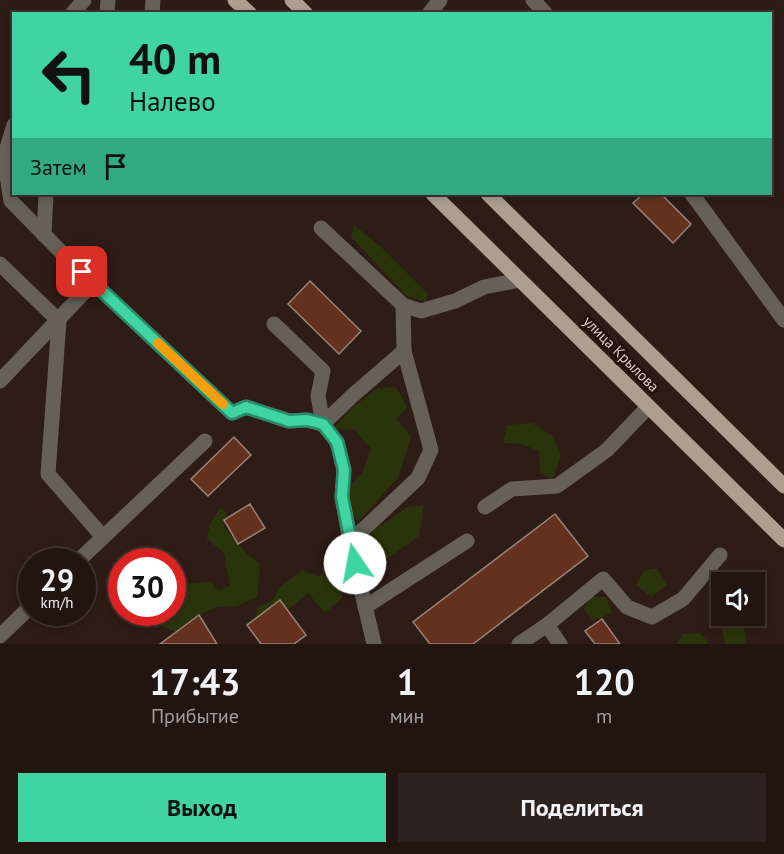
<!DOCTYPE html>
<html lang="ru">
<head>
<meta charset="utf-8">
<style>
	:root { --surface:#221510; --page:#2e221e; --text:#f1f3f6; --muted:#a29f9f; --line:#3f3430; --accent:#3fd4a2 }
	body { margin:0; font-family:"PT Sans",sans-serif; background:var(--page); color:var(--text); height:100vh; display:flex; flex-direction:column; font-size:22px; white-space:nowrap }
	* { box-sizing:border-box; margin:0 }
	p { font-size:20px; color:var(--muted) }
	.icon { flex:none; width:33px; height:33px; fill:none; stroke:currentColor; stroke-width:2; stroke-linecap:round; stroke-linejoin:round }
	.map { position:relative; height:644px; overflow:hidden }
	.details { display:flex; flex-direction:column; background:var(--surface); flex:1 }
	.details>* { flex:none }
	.banner { position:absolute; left:12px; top:12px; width:760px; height:183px; border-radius:0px; box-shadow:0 3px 9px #0003,0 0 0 2px var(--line); background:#3fd4a2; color:#111; overflow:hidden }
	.controls { position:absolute; left:711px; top:572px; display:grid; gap:12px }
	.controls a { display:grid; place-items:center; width:54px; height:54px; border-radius:0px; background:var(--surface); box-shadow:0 3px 9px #0003,0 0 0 2px var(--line); font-size:30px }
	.speed { position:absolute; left:18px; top:548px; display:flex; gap:12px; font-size:30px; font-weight:700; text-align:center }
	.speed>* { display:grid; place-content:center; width:78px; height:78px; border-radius:50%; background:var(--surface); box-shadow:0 3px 9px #0003,0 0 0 2px var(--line); line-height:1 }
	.speed small { font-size:15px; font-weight:400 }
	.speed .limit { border:9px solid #d22; background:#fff; color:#111 }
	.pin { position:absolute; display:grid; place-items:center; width:51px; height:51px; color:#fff; margin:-26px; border-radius:12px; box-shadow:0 3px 9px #0006 }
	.me { position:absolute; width:66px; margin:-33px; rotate:348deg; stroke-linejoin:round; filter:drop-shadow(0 0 4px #0008) }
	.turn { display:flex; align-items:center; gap:21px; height:126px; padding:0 18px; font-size:27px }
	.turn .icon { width:78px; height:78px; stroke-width:2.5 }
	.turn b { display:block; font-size:42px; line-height:51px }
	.then { display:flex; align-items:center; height:57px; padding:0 18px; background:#0003; gap:12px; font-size:22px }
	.eta { display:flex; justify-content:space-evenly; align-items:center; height:102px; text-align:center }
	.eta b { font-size:36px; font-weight:700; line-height:42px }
	.button { display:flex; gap:12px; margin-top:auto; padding:12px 18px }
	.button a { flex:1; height:69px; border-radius:0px; background:var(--accent); color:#111; font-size:24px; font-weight:700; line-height:69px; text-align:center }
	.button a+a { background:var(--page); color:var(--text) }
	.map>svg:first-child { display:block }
</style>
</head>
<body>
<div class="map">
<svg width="784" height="644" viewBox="0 0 784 644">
	<rect width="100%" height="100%" fill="#2e1c16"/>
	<g fill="#2a340a">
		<path d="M 354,225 L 380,246 L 428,294 L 426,302 L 407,296 L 351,237 Z"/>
		<path d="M 396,387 L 407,407 L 397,419 L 411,437 L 398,478 L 359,521 L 346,513 L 346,490 L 362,473 L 371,449 L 355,430 L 333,429 L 352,408 L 378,388 Z"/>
		<path d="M 532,423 L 553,436 L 561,455 L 553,479 L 540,473 L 539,451 L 522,444 L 503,443 L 507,425 Z"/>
		<path d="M 424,505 L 419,536 L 380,564 L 369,563 L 365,549 L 372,532 L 407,507 Z"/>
		<path d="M 221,507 L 227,514 L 224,527 L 246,553 L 260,564 L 257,597 L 237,606 L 216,607 L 199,615 L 176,632 L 155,623 L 151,612 L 172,612 L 173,587 L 183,584 L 211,582 L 218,591 L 230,586 L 224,553 L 207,539 L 210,523 Z"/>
		<path d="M 340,560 L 342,598 L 325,613 L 308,593 L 291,607 L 255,624 L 257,608 L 273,600 L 280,587 L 302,570 L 319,577 L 329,561 Z"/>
		<path d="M 657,568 L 667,585 L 651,597 L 636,585 L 645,570 Z"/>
		<path d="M 591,597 L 606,597 L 612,613 L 592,621 L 584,609 Z"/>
		<path d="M 729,617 L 744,626 L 746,642 L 744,644 L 725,644 L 721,623 Z"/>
		<path d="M 700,633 L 708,642 L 707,644 L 677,644 L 683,634 Z"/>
	</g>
	<g fill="#64311e" stroke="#988279" stroke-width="1.5">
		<path d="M 643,194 L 661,194 L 691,224 L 673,243 L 633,203 Z"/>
		<path d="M 310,281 L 361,331 L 339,354 L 288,304 Z"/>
		<path d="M 234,437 L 251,455 L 208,496 L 191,479 Z"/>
		<path d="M 250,504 L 265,528 L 238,544 L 224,520 Z"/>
		<path d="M 555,514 L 588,556 L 473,644 L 430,644 L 413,622 Z"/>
		<path d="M 280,600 L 306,635 L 294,644 L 261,644 L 247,625 Z"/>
		<path d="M 199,615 L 217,644 L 160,644 Z"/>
		<path d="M 602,619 L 620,644 L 595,644 L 585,631 Z"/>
	</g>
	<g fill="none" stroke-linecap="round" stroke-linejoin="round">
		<g stroke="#666059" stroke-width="15">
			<path d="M 533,0 L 546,14"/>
			<path d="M 72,14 L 84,0"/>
			<path d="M 107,14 L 108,0"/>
			<path d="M 152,14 L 153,0"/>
			<path d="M 429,14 L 440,0"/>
			<path d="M 14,125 L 4,158 L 11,201 L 70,261 L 232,413 L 246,407 L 289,421 L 307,420 L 323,424"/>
			<path d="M 692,194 L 784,320"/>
			<path d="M 321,228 L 403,305 L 421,311 L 455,301 L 484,287 L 520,280"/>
			<path d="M 44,235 L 46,194"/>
			<path d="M 0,264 L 59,321 L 48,474 L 103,537"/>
			<path d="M 274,324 L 323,371 L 318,396 L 323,424 L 337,442 L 344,470 L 342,497 L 350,542 L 374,644"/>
			<path d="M 0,381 L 93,283"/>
			<path d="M 323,424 L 352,396 L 404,351"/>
			<path d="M 485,507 L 512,489 L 557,486 L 607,450 L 648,407"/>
			<path d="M 350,542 L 418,478 L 431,450 L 404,351 L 403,305"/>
			<path d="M 78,561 L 205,441"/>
			<path d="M 365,607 L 467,541"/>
			<path d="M 547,625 L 560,644"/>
			<path d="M 0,636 L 32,605"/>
			<path d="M 519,644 L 547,625 L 603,579 L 627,607 L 652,617 L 683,599 L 720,555"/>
		</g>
		<g stroke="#ac9f90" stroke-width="15">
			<path d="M 235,0 L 250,14"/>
			<path d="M 292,0 L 306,14"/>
			<path d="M 433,194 L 784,540"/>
			<path d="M 488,194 L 784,486"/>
		</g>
	</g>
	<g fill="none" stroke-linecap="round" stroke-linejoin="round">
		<g stroke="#298a69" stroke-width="15">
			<path id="route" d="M 82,272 L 232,413 L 246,407 L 289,421 L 307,420 L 323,424 L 337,442 L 344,470 L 342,497 L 355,563"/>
		</g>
		<use href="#route" stroke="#3fd4a2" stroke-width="10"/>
		<path stroke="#f59e0b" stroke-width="10" d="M 158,343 L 223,404"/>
	</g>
	<g text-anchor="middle" stroke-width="6" stroke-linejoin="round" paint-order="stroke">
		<g font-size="15" fill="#daceca" stroke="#24130d">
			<text transform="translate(621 354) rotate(45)" y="5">улица Крылова</text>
		</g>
	</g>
</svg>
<div class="controls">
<a><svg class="icon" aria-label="sound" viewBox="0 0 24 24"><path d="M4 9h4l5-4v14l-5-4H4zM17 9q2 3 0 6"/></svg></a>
</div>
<div class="speed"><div>29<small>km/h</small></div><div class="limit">30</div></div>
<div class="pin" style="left:82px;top:272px;background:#d93025"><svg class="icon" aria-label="arrive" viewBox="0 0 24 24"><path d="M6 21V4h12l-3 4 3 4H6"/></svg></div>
<svg class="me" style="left:355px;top:563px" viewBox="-20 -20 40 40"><circle r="19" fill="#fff"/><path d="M0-13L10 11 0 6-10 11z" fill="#3fd4a2"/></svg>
<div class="banner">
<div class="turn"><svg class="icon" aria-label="left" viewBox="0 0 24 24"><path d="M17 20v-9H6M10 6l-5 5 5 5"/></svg><div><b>40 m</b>Налево</div></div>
<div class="then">Затем<svg class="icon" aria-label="arrive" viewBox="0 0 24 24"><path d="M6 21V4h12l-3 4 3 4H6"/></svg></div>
</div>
</div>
<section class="details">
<div class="eta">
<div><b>17:43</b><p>Прибытие</p></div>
<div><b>1</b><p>мин</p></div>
<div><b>120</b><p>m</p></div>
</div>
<div class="button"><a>Выход</a><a>Поделиться</a></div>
</section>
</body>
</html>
